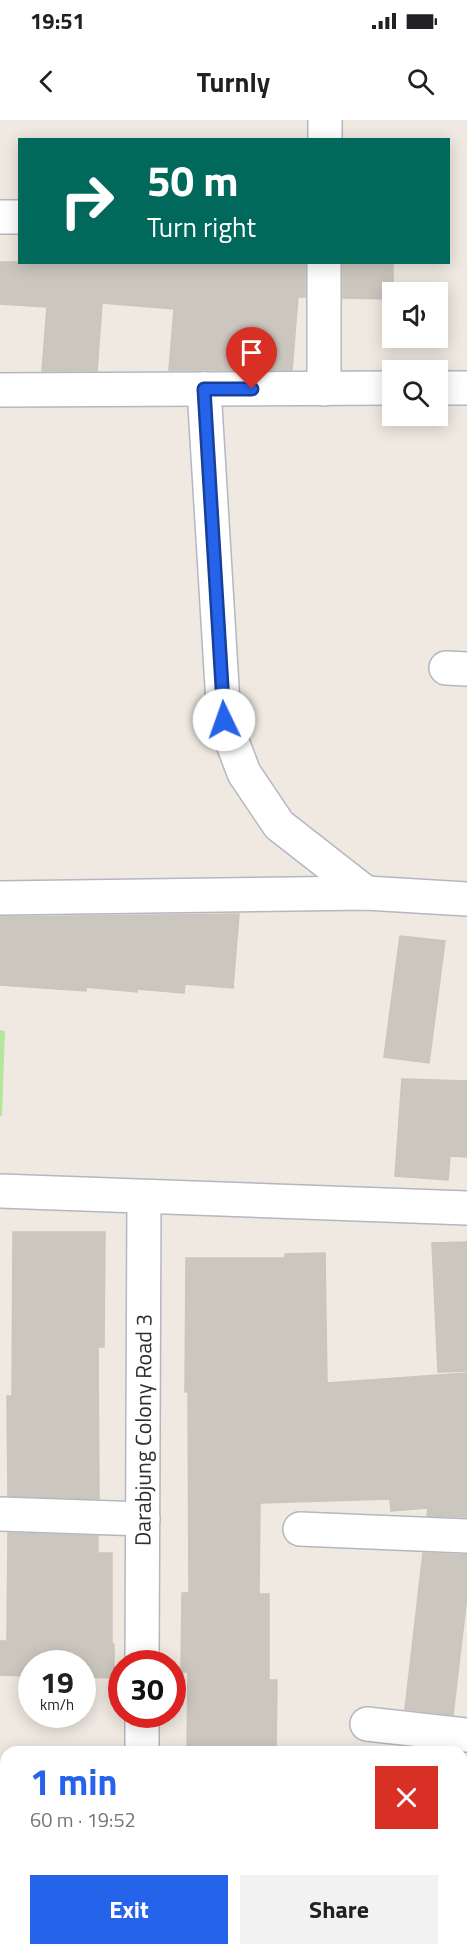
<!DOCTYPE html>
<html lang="en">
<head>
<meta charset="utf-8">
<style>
	:root { --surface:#fff; --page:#f2f2f2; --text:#202124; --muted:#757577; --accent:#2563eb }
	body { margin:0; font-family:"Titillium Web",sans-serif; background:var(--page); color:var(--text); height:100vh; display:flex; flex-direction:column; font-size:22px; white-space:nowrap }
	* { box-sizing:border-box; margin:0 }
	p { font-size:20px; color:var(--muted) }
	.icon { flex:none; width:33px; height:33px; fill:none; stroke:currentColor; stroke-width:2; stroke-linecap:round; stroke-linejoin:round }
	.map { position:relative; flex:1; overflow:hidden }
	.side { position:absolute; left:0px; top:1626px; width:468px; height:210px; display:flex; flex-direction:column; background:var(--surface); border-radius:18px 18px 0 0; box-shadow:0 3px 15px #0003 }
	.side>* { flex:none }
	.banner { position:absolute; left:18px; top:18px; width:432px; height:126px; border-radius:0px; box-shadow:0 3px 15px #0003; background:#00695c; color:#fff; overflow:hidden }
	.controls { position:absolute; left:382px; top:162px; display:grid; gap:12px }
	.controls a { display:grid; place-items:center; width:66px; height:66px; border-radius:0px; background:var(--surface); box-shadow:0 3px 15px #0003; font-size:30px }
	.speed { position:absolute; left:18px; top:1530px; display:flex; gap:12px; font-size:30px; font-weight:700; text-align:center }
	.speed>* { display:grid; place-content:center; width:78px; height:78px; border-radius:50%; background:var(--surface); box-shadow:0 3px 15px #0003; line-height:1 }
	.speed small { font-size:15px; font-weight:400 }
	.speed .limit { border:9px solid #d22; background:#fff; color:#111 }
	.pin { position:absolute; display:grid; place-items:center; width:51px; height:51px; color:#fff; margin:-62px -26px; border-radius:50% 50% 50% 0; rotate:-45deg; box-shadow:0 0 6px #0007 }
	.pin .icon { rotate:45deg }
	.me { position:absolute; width:66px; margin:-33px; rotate:357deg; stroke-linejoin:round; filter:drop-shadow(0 0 4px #0008) }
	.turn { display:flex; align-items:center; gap:21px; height:126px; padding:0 30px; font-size:27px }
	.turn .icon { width:78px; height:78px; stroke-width:2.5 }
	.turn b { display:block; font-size:42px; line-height:51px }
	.round { display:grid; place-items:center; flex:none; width:63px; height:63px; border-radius:0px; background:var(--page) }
	.summary { display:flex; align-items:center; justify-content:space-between; height:102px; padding:0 30px }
	h1 { font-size:36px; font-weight:700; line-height:45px; color:var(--accent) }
	.button { display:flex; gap:12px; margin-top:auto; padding:12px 30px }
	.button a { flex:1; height:69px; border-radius:0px; background:var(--accent); color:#fff; font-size:24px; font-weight:700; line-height:69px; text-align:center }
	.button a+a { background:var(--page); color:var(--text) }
	.status { display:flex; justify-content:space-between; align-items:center; height:42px; padding:0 30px; background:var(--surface); direction:ltr }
	.status svg { height:16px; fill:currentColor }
	header { display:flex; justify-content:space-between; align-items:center; height:78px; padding:0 30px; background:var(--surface); font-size:27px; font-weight:700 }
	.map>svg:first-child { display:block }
</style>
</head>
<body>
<div class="status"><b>19:51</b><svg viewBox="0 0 49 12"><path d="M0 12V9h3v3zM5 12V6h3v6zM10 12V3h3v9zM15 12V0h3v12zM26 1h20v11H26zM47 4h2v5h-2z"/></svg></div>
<header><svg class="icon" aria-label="back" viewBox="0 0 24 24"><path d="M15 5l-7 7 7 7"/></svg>Turnly<svg class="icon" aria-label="search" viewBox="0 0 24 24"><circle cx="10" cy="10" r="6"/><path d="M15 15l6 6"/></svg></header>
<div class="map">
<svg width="467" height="1836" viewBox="0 0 467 1836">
	<rect width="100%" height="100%" fill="#efe9e1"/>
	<path fill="#b6e59e" d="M 0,910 L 5,911 L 2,996 L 0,996 Z"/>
	<g fill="#cbc7bf" stroke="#cbc5ba" stroke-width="1.5">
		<path d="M 0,142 L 305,142 L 305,177 L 298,177 L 292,250 L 169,250 L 174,189 L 102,183 L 97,251 L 42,251 L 47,187 L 0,184 Z"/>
		<path d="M 343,142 L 393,142 L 393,179 L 343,178 Z"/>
		<path d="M 239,794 L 233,868 L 185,864 L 184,873 L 137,869 L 137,872 L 86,867 L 86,871 L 0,865 L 0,797 Z"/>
		<path d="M 400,816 L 445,821 L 429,943 L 384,937 Z"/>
		<path d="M 402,959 L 467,961 L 467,1037 L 450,1036 L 448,1060 L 395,1056 Z"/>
		<path d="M 13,1112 L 105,1112 L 104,1227 L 98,1227 L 99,1379 L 8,1376 L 7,1276 L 12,1276 Z"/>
		<path d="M 467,1122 L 467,1251 L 438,1252 L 432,1123 Z"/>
		<path d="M 325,1133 L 327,1263 L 467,1253 L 467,1397 L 427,1396 L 428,1388 L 391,1391 L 390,1379 L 260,1383 L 259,1474 L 269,1474 L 269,1560 L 277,1560 L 276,1632 L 187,1632 L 188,1552 L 181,1552 L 182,1473 L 189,1473 L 188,1272 L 185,1272 L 186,1138 L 285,1138 L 285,1134 Z"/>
		<path d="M 8,1413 L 98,1416 L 98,1433 L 112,1433 L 112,1524 L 114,1524 L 114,1558 L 82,1557 L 82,1544 L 32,1544 L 32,1556 L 0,1555 L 0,1521 L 7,1521 Z"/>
		<path d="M 423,1433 L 467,1435 L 467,1476 L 453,1595 L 405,1589 Z"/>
	</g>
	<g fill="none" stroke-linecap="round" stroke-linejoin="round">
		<g stroke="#b4b7c1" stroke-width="36">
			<g id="street">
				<path d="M 325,20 L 325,0"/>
				<path d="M 0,97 L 20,97"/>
				<path d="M 438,268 L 467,268"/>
				<path d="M 204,269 L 224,600 L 244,653 L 279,705 L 366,773"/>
				<path d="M 324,269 L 324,142"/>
				<path d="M 0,270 L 393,268"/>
				<path d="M 446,548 L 467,549"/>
				<path d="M 0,778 L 366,773 L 467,779"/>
				<path d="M 0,1071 L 467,1088"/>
				<path d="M 0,1394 L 143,1399"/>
				<path d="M 300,1409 L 467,1416"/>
				<path id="s1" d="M 142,1544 L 144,1077"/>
				<path d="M 367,1604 L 467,1615"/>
				<path d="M 142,1632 L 142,1594"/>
				<path d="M 0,1773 L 6,1774"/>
				<path d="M 462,1816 L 467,1815"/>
			</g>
		</g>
		<use href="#street" stroke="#fff" stroke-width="33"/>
	</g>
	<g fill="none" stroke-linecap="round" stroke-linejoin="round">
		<g stroke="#184099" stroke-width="15">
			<path id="route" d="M 224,600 L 204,269 L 252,269"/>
		</g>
		<use href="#route" stroke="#2563eb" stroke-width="10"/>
	</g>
	<g text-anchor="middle" stroke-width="5" stroke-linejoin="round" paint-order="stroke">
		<g font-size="22" fill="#2e2e2e" stroke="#fff">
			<text dy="8" stroke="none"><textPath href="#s1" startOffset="234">Darabjung Colony Road 3</textPath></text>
		</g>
	</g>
</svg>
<div class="controls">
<a><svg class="icon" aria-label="sound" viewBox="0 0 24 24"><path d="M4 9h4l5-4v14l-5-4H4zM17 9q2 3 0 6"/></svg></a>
<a><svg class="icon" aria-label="search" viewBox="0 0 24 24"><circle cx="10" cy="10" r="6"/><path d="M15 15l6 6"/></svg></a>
</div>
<div class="speed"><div>19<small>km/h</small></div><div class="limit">30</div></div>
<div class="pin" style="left:252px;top:269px;background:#d93025"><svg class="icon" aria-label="arrive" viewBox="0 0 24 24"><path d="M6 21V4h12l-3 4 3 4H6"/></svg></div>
<svg class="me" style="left:224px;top:600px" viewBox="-20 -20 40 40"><circle r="19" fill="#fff"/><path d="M0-13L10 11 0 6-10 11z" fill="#2563eb"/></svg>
<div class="banner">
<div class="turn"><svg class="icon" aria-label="right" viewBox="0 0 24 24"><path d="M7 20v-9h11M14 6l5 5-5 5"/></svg><div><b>50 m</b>Turn right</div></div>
</div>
<section class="side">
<div class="summary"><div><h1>1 min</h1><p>60 m · 19:52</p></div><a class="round" style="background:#d93025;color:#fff"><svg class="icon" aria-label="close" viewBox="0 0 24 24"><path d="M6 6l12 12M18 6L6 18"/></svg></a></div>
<div class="button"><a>Exit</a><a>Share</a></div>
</section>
</div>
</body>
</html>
